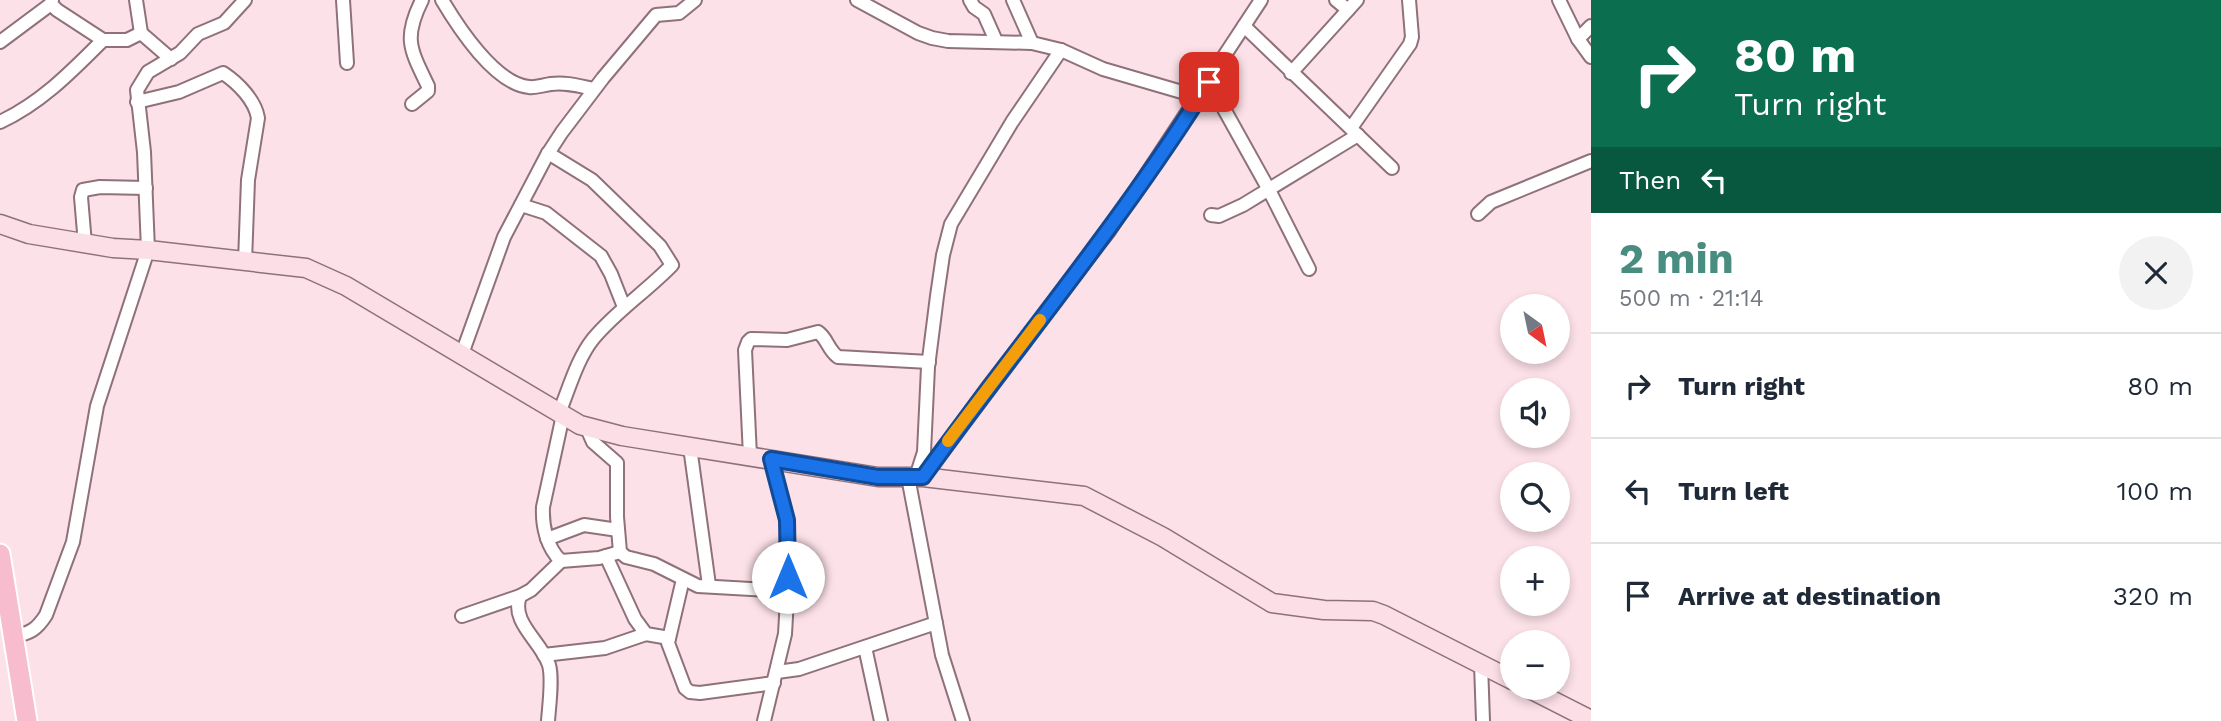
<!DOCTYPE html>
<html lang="en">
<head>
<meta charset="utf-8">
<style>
	:root { --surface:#fff; --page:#f2f2f3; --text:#1f2937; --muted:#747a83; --line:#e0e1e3; --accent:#498d81 }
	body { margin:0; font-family:"Work Sans",sans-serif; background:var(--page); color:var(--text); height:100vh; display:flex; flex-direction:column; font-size:26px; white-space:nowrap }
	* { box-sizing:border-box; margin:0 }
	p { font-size:23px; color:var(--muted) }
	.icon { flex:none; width:38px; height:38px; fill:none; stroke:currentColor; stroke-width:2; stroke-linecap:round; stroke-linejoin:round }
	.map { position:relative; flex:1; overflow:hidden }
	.sheet { display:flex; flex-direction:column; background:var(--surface); width:630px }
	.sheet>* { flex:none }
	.top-card { background:#0b6e4f; color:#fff; overflow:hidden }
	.needle { width:46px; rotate:147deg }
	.buttons { position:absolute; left:1500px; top:294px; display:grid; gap:14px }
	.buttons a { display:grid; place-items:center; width:70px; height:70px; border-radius:50%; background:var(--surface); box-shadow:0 4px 10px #0003; font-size:35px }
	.pin { position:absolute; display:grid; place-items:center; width:60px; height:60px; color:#fff; margin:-30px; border-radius:14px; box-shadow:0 4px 10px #0006 }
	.me { position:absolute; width:77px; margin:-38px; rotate:0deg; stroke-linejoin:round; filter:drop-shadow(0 0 5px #0008) }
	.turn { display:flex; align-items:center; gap:24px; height:147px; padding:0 28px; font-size:32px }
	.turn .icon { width:91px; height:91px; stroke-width:2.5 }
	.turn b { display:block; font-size:49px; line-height:60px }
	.then { display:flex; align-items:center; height:66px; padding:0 28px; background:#0003; gap:14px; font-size:26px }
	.round { display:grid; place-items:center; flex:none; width:74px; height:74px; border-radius:37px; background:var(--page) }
	.head { display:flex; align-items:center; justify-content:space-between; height:119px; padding:0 28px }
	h1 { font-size:42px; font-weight:700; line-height:52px; color:var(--accent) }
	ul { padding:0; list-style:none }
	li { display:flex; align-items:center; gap:21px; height:105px; padding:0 28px; border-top:2px solid var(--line) }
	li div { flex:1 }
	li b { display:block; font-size:26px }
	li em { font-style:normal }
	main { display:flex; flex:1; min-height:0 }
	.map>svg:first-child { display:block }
</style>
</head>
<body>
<main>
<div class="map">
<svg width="1591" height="721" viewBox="0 0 1591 721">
	<rect width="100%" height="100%" fill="#fce1e8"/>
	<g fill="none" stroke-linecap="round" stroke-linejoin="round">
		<g stroke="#8f7179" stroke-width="16">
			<g id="street">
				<path d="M 52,0 L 51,4 L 57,10 L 103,40 L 127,40 L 141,33 L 171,59"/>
				<path d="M 136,0 L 141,33"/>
				<path d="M 343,0 L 347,63"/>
				<path d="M 442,0 C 458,27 495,84 529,87 C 536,88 543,85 551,84 C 566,82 579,86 594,89"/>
				<path d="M 857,0 L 918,33 L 932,38 L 948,41 L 1032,43 L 1061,50 L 1103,69 L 1199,97"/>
				<path d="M 970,0 L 974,7 L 984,14 L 996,41"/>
				<path d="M 1013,0 L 1032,43"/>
				<path d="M 1336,0 L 1348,10"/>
				<path d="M 1559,0 L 1578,39 L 1591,57"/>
				<path d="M 1244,26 L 1392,168"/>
				<path d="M 1578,39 L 1591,26"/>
				<path d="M 0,42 L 51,4"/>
				<path d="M 1291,73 L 1357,0"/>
				<path d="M 1209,82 L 1268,188 L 1309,269"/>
				<path d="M 137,102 L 179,92 L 223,73 C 238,83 255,100 258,118 L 248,180 L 245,262"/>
				<path d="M 412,104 L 428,91 L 428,86 C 410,49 403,38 422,0"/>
				<path d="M 0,122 C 41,103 71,72 103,40"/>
				<path d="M 1351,128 L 1410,44 L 1412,37 L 1409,0"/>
				<path d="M 548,153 L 592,180 L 660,246 L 672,265 C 647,291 616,311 593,339 C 577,359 569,389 559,413"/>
				<path d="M 521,205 L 546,213 L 601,256 L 611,274 L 624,307"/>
				<path d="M 1478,214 L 1491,202 L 1591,161"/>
				<path d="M 1211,215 L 1219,216 L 1243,205 L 1358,135"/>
				<path d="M 85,244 L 81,197 L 83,190 L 100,187 L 146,188"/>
				<path d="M 462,354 L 504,237 L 547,155 L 562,132 L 603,78 L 656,15 L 679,13 L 695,0"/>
				<path d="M 563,415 L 543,507 C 542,526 547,548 561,561 L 599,558 L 620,552"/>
				<path d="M 586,426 L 593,442 L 617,463 L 617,517 L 620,552 L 626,557 L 654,564 L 698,586 L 787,591"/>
				<path d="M 690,447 L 709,585"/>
				<path d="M 750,456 L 745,350 L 748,342 L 751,339 L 787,340 L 818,332 C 827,338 828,350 838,357 L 929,362"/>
				<path d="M 908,477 L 942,655 L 963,721"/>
				<path d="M 916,477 L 924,452 L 928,367 L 937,296 L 943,255 L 951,224 L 1012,122 L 1061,50"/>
				<path d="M 923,477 L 988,387 L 1109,231 L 1261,0"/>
				<path d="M 547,539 L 584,525 L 618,530"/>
				<path d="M 606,556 L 635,619 L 646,634 L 669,638"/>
				<path d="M 683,579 L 668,643 L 685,688 L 690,692 L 700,693 L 774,683"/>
				<path d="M 520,596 C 510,622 541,641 549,665 C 553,679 549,706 548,721"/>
				<path d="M 462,616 L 520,596 L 531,590 L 561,561"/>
				<path d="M 13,636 C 30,634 37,629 46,615 L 73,542 L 97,406 L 148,250 L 144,152 L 137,90 L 148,72 L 180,53 L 198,34 L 224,23 L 245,0"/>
				<path d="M 865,647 L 881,721"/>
				<path d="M 544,655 L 605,648 L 646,634"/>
				<path d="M 1481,664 L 1483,721"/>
				<path d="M 777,672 L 799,669 L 936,623"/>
				<path d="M 764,721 L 785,634 L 789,563 L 787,520 L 771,459"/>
			</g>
		</g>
		<g stroke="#8f7179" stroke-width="21">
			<g id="secondary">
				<path d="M 0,224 L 29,234 L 113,248 L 148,250 L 306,268 L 346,286 L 580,425 L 622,436 L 878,477 L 923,477 L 1084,496 L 1163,537 L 1272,603 L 1324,610 L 1373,611 L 1384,615 L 1512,680"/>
				<path d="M 1528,688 L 1591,720"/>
			</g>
		</g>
		<g stroke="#fff" stroke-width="23">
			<path id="primary" d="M 0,554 L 27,721"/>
		</g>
		<use href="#street" stroke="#fff" stroke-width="12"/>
		<use href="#secondary" stroke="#fcdee7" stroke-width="18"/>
		<use href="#primary" stroke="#f8bccf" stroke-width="19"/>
	</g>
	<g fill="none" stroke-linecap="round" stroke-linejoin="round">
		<g stroke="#114b97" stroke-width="18">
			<path id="route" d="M 788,577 L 787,520 L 771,459 L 878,477 L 923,477 C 1018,345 1123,220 1209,82"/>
		</g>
		<use href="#route" stroke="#1a73e8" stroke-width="12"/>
		<path stroke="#f59e0b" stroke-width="12" d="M 948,441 L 1040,320"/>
	</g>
</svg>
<div class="buttons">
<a><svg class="needle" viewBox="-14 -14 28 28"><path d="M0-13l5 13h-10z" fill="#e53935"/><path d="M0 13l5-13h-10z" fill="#747a83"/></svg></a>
<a><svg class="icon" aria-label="sound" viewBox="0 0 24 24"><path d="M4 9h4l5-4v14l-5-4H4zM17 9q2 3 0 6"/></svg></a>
<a><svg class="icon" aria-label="search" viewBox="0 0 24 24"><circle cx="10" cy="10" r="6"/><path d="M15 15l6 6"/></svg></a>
<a>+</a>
<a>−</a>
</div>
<div class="pin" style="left:1209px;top:82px;background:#d93025"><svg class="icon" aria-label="arrive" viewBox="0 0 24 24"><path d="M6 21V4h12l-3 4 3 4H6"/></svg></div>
<svg class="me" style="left:788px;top:577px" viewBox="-20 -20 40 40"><circle r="19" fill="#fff"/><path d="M0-13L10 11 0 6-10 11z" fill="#1a73e8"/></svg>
</div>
<section class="sheet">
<div class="top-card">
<div class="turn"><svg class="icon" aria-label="right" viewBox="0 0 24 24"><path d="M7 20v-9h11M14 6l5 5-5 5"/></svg><div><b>80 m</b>Turn right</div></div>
<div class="then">Then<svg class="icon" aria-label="left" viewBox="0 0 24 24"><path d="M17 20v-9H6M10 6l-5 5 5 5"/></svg></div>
</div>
<div class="head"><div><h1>2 min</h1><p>500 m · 21:14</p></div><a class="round"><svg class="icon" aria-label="close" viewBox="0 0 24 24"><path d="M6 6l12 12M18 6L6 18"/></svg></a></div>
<ul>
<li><svg class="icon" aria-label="right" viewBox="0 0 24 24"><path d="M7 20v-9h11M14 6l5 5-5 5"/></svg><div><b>Turn right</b></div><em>80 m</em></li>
<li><svg class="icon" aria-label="left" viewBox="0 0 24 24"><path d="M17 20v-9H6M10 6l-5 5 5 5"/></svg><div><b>Turn left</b></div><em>100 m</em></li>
<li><svg class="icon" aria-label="arrive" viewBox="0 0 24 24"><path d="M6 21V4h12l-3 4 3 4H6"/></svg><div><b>Arrive at destination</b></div><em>320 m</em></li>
</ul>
</section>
</main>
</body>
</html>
